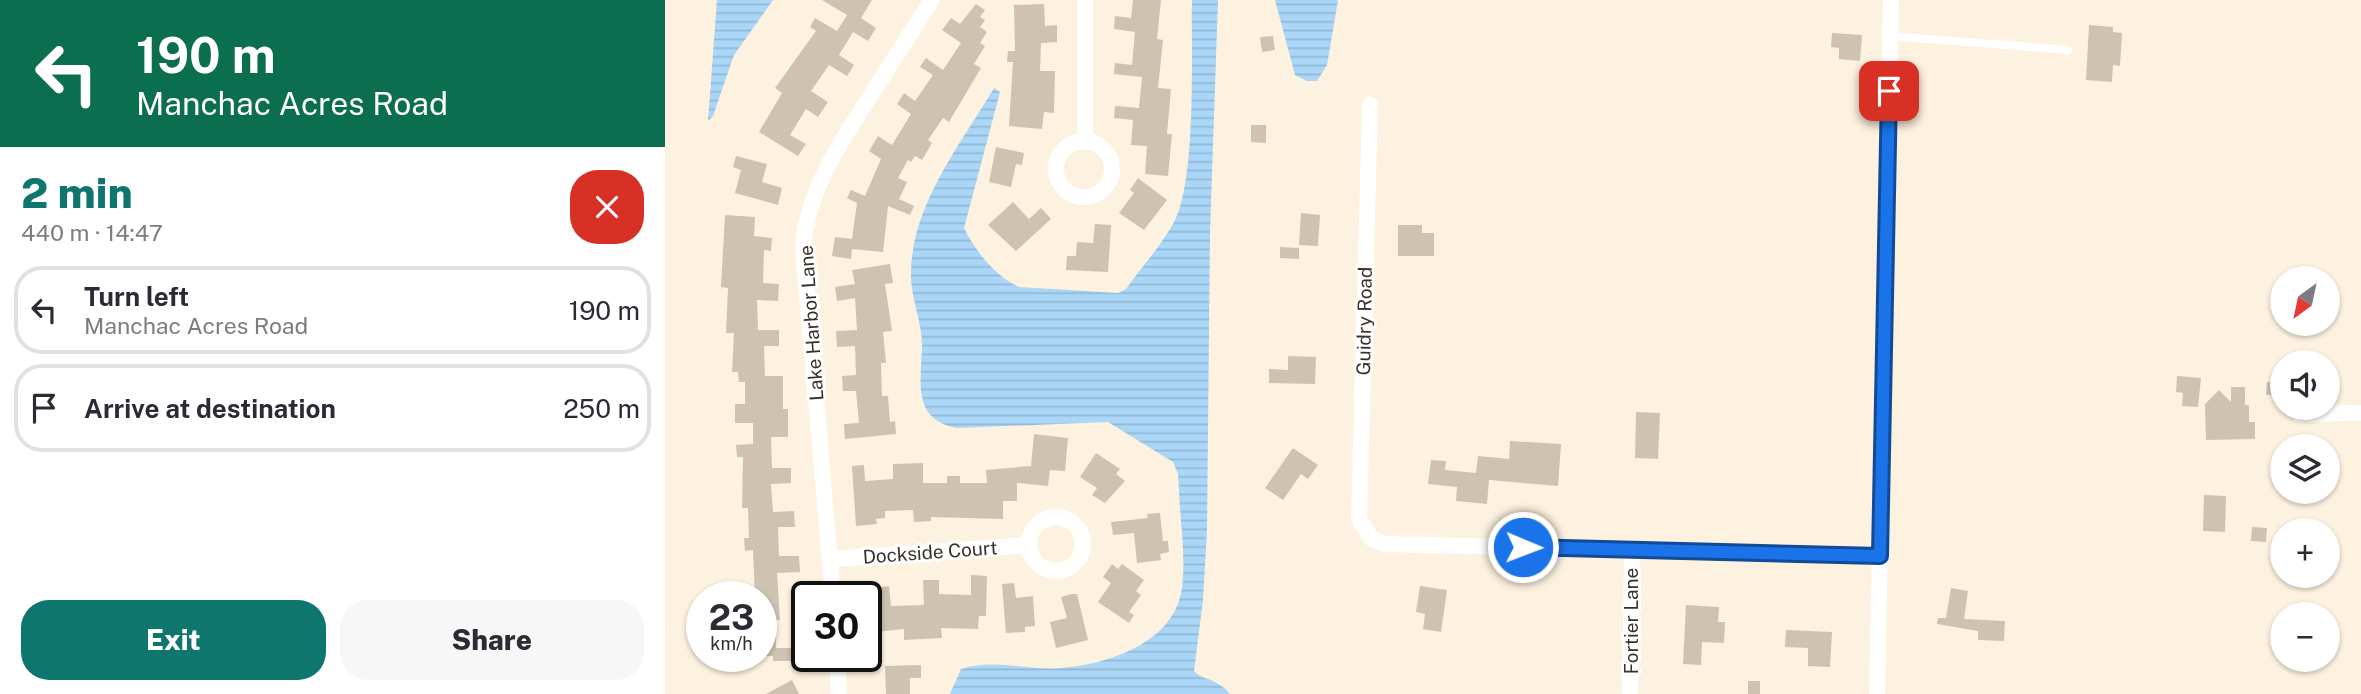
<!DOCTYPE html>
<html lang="en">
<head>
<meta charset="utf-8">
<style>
	:root { --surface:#fff; --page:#f7f7f7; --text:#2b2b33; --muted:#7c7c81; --line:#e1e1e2; --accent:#0f766e }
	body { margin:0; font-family:"Public Sans",sans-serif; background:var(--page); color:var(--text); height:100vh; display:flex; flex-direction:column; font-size:26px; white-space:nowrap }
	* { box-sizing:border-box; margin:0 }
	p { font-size:23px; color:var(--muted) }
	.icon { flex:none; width:38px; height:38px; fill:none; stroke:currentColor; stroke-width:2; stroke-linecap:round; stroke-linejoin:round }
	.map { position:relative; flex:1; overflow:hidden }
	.side { display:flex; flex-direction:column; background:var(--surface); width:665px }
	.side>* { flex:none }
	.guide { background:#0b6e4f; color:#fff; overflow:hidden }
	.needle { width:46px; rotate:213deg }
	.buttons { position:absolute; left:1605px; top:266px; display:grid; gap:14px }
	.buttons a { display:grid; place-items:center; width:70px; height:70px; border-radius:50%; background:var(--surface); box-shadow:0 2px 5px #0004; font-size:35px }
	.speed { position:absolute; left:21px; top:581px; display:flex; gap:14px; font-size:35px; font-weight:700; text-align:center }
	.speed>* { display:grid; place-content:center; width:91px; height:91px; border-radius:50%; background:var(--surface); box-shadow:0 2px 5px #0004; line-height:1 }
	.speed small { font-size:18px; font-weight:400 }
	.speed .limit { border:4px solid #111; border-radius:10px; background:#fff; color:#111 }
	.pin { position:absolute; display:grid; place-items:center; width:60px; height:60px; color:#fff; margin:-30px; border-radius:14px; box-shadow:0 4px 10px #0006 }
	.me { position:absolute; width:77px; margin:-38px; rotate:91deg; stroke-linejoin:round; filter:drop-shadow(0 0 5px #0008) }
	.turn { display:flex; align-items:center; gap:24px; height:147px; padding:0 21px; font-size:32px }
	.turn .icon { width:91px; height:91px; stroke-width:2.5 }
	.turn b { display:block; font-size:49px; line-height:60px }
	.round { display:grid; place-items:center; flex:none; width:74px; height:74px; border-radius:28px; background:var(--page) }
	.summary { display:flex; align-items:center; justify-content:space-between; height:119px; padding:0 21px }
	h1 { font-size:42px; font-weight:800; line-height:52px; color:var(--accent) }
	.primary-button { display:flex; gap:14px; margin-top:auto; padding:14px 21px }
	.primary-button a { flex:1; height:80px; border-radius:28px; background:var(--accent); color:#fff; font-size:28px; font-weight:800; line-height:80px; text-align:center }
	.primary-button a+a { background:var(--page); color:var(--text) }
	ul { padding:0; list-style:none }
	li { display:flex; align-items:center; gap:21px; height:88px; margin:0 14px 10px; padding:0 7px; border:4px solid var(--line); border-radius:28px }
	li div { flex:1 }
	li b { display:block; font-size:26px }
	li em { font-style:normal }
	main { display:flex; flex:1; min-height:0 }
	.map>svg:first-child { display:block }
</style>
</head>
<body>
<main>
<section class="side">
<div class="guide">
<div class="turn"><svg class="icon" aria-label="left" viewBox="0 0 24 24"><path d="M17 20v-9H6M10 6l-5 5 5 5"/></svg><div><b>190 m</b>Manchac Acres Road</div></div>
</div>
<div class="summary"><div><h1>2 min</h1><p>440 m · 14:47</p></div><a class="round" style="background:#d93025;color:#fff"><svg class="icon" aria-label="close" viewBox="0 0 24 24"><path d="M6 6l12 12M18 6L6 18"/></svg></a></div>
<ul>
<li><svg class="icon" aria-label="left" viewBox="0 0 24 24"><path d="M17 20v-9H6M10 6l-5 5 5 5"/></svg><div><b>Turn left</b><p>Manchac Acres Road</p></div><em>190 m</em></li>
<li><svg class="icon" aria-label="arrive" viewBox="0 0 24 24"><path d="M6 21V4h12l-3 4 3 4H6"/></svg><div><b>Arrive at destination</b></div><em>250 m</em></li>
</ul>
<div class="primary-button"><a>Exit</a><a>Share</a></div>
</section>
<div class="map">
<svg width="1696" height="694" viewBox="0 0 1696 694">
	<defs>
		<pattern id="water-rules" width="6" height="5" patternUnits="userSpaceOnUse" patternTransform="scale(1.75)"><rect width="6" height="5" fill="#aad6f7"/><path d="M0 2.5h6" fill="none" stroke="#93b8d4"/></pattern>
	</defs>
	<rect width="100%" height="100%" fill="#fdf1df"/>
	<g fill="url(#water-rules)">
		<path d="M 52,0 L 108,0 L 69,55 L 48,116 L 43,121 Z"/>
		<path d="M 527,0 L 553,0 L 545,232 L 542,530 L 538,600 L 529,671 C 538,681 551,677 565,694 L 285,694 L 296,669 C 331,658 362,671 397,668 C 444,664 511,642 517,587 C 521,556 515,521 514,490 L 513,474 L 508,462 L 443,422 L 292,428 C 247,419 256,384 257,347 C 258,322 245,298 246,272 C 247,204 296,144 329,88 L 335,92 L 299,228 C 311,252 330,276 354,287 L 453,293 L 461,289 C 476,268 495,247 508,224 C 532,183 526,52 527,0 Z"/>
		<path d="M 610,0 L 673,0 L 662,65 L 652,81 L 642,81 L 630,75 Z"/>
	</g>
	<g fill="#cec3b1">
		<path d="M 157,0 L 207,0 L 196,18 L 211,28 L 203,41 L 188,32 L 174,55 L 189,65 L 182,76 L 164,65 L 146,91 L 163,102 L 153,117 L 141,109 L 125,135 L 141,144 L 133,156 L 94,132 L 117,93 L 110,88 L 151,31 L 145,27 L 150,18 L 172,31 L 182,15 Z"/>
		<path d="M 468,0 L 496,0 L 492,39 L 498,40 L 493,88 L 506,89 L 502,134 L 507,134 L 503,176 L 480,174 L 482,146 L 466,145 L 468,120 L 449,118 L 450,106 L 474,108 L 477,77 L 449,74 L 450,63 L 467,65 L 470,32 L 449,29 L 450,16 L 466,18 Z"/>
		<path d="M 311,4 L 320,10 L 315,17 L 320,20 L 315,27 L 322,32 L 315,43 L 320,46 L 309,64 L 316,68 L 284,122 L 278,118 L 263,140 L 267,143 L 257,160 L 250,156 L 246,162 L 243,160 L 233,178 L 242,182 L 234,199 L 249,206 L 245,215 L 223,206 L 218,252 L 187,249 L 186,259 L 167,256 L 170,237 L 187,239 L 192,203 L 182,198 L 186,190 L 200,196 L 216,159 L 204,151 L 213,136 L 227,145 L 246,114 L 232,104 L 239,93 L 250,101 L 268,75 L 255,67 L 261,58 L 278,70 L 296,43 L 277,30 L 286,18 L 295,24 Z"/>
		<path d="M 379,4 L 380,26 L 392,25 L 392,42 L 376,43 L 375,71 L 390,71 L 389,113 L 379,112 L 377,129 L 344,126 L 348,62 L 342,62 L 343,51 L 350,51 L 349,5 Z"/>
		<path d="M 1424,25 L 1448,27 L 1448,32 L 1457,33 L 1455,66 L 1448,65 L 1447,82 L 1421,80 Z"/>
		<path d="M 1167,33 L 1197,35 L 1195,61 L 1174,59 L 1174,48 L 1166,47 Z"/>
		<path d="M 608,36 L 610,50 L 597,52 L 595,37 Z"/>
		<path d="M 586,125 L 601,125 L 601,143 L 586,142 Z"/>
		<path d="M 331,147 L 359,153 L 357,165 L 351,164 L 346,187 L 324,182 Z"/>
		<path d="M 71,156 L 102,164 L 97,182 L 117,188 L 113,205 L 70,193 L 76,170 L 68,167 Z"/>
		<path d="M 473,178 L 502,200 L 479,230 L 454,213 L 469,193 L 465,190 Z"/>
		<path d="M 348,202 L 364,219 L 376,208 L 386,219 L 351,251 L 323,225 Z"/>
		<path d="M 636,213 L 655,215 L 653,246 L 634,245 Z"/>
		<path d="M 60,215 L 90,217 L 89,236 L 107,238 L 106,251 L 99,250 L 98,283 L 114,284 L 113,301 L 92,300 L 93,330 L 114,330 L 114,346 L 99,346 L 100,376 L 118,376 L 118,409 L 123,409 L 123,437 L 106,437 L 107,468 L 126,468 L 126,483 L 106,484 L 108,512 L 129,511 L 130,527 L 113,527 L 114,556 L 134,556 L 135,572 L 112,573 L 115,620 L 111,620 L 111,648 L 141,648 L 141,661 L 108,661 L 108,656 L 96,656 L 96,597 L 90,597 L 88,550 L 80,551 L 79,538 L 84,538 L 83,508 L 77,508 L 78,457 L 72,457 L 71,445 L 88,444 L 88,423 L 70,423 L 70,404 L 80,404 L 80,382 L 74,382 L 73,372 L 67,372 L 69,333 L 61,333 L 63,288 L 56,287 Z"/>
		<path d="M 430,224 L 446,225 L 443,272 L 401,270 L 402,256 L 411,256 L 412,242 L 428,243 Z"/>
		<path d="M 733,225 L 757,225 L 757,233 L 769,233 L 769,256 L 733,256 Z"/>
		<path d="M 615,247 L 634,248 L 634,259 L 615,258 Z"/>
		<path d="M 225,264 L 228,283 L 220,284 L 227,331 L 218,332 L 221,363 L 216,363 L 217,396 L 223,396 L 225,422 L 230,421 L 231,434 L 180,439 L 179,424 L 194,423 L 191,391 L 178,391 L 177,376 L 191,375 L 190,346 L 172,347 L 171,331 L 192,330 L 190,298 L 172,301 L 170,287 L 190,284 L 187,270 Z"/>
		<path d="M 623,356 L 651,357 L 650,384 L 604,383 L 604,369 L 623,370 Z"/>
		<path d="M 1512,376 L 1536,378 L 1533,407 L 1517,406 L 1518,393 L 1511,392 Z"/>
		<path d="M 1602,382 L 1617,383 L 1617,395 L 1601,395 Z"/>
		<path d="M 1566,387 L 1580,387 L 1580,405 L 1584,405 L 1584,422 L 1590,422 L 1590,439 L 1541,440 L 1540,404 L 1554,390 L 1566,402 Z"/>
		<path d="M 971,412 L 995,413 L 993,459 L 970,458 Z"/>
		<path d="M 369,434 L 403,438 L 400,471 L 385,470 L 383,486 L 352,483 L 352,501 L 338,501 L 338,519 L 266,517 L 266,521 L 249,522 L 248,510 L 220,511 L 220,518 L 211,519 L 212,524 L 191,526 L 187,466 L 199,465 L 200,481 L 228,479 L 228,464 L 258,463 L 258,483 L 282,483 L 282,476 L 295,476 L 295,483 L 322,483 L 321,470 L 366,466 Z"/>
		<path d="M 845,441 L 896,444 L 893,486 L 824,480 L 822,504 L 791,501 L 792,487 L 763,484 L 766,460 L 781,461 L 780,470 L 811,473 L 813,456 L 844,459 Z"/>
		<path d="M 628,448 L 653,465 L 643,479 L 636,474 L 618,500 L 600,488 Z"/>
		<path d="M 431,453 L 455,469 L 451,474 L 460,481 L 440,503 L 427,495 L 432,488 L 415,477 Z"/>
		<path d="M 1539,495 L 1561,496 L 1560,532 L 1538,531 Z"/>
		<path d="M 495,513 L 498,541 L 503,541 L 504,552 L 495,554 L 496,560 L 472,563 L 469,533 L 448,535 L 446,522 L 483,518 L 482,514 Z"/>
		<path d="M 1587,527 L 1602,528 L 1601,542 L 1586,541 Z"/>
		<path d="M 447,564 L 453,569 L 457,564 L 479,580 L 471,591 L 476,595 L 464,612 L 469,615 L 464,623 L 433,602 L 446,583 L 438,577 Z"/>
		<path d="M 306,575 L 322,576 L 321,616 L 314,616 L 313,629 L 276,628 L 277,638 L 239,640 L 239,629 L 201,633 L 201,605 L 211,604 L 210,588 L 224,586 L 226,606 L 259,605 L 258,580 L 274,580 L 274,594 L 306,595 Z"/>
		<path d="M 349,583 L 351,598 L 368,596 L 370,626 L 360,627 L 360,632 L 341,633 L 337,584 Z"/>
		<path d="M 755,586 L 782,590 L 776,632 L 758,629 L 760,614 L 751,612 Z"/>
		<path d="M 1286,588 L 1303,591 L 1299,619 L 1340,621 L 1339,641 L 1313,640 L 1313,631 L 1272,624 L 1273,618 L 1281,618 Z"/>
		<path d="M 407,594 L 412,594 L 423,640 L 391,648 L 385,622 L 402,618 L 396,597 Z"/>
		<path d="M 1021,605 L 1054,607 L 1053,622 L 1060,622 L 1059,643 L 1037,642 L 1036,665 L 1018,664 Z"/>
		<path d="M 1121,630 L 1167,632 L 1165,667 L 1143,666 L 1143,648 L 1120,647 Z"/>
		<path d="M 256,665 L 256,678 L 245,678 L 245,694 L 221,694 L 220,666 Z"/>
		<path d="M 127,680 L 134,694 L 101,694 Z"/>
		<rect x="1083" y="681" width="12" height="13"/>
	</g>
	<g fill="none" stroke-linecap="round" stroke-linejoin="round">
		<path stroke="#fff" stroke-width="8" d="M 1225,36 L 1403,50"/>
		<g stroke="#fff" stroke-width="16">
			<path d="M 420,0 L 420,142"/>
			<path d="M 705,105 L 694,519 L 707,539 L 721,544 L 1215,556"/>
			<circle cx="419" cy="169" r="28"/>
			<path d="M 1634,414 L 1696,413"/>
			<circle cx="391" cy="544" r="27"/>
			<path d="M 166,559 L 364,545"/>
			<path d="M 168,597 L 138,248 C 142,191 173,147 202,101 C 224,67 245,34 267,0"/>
			<path d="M 172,656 L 174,694"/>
			<path d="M 965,694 L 967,549"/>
			<path d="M 1212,694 L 1226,0"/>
		</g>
	</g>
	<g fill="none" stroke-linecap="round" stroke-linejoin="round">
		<g stroke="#114b97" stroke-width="18">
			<path id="route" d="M 858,547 L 1215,556 L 1224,91"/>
		</g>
		<use href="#route" stroke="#1a73e8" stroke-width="12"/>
	</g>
	<g text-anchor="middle" stroke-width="6" stroke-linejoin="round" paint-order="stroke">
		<g font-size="19" fill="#36312a" stroke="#fff">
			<text transform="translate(699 321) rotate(-89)" y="7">Guidry Road</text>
			<text transform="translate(146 323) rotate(-94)" y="7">Lake Harbor Lane</text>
			<text transform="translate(265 552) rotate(-4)" y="7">Dockside Court</text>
			<text transform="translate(966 621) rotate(-90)" y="7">Fortier Lane</text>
		</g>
	</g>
</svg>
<div class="buttons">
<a><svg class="needle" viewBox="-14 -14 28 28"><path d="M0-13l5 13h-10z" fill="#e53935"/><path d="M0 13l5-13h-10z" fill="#7c7c81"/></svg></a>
<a><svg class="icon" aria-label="sound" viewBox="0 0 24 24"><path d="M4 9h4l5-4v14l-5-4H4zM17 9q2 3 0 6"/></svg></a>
<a><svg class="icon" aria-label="layers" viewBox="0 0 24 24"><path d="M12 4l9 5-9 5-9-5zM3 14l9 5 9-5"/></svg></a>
<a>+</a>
<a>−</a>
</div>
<div class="speed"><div>23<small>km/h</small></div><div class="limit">30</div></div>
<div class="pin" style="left:1224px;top:91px;background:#d93025"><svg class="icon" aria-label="arrive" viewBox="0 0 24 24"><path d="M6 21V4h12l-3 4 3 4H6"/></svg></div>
<svg class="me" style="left:858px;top:547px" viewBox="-20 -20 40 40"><circle r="17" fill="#1a73e8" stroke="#fff" stroke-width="3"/><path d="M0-11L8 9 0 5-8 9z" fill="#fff"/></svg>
</div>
</main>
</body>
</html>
